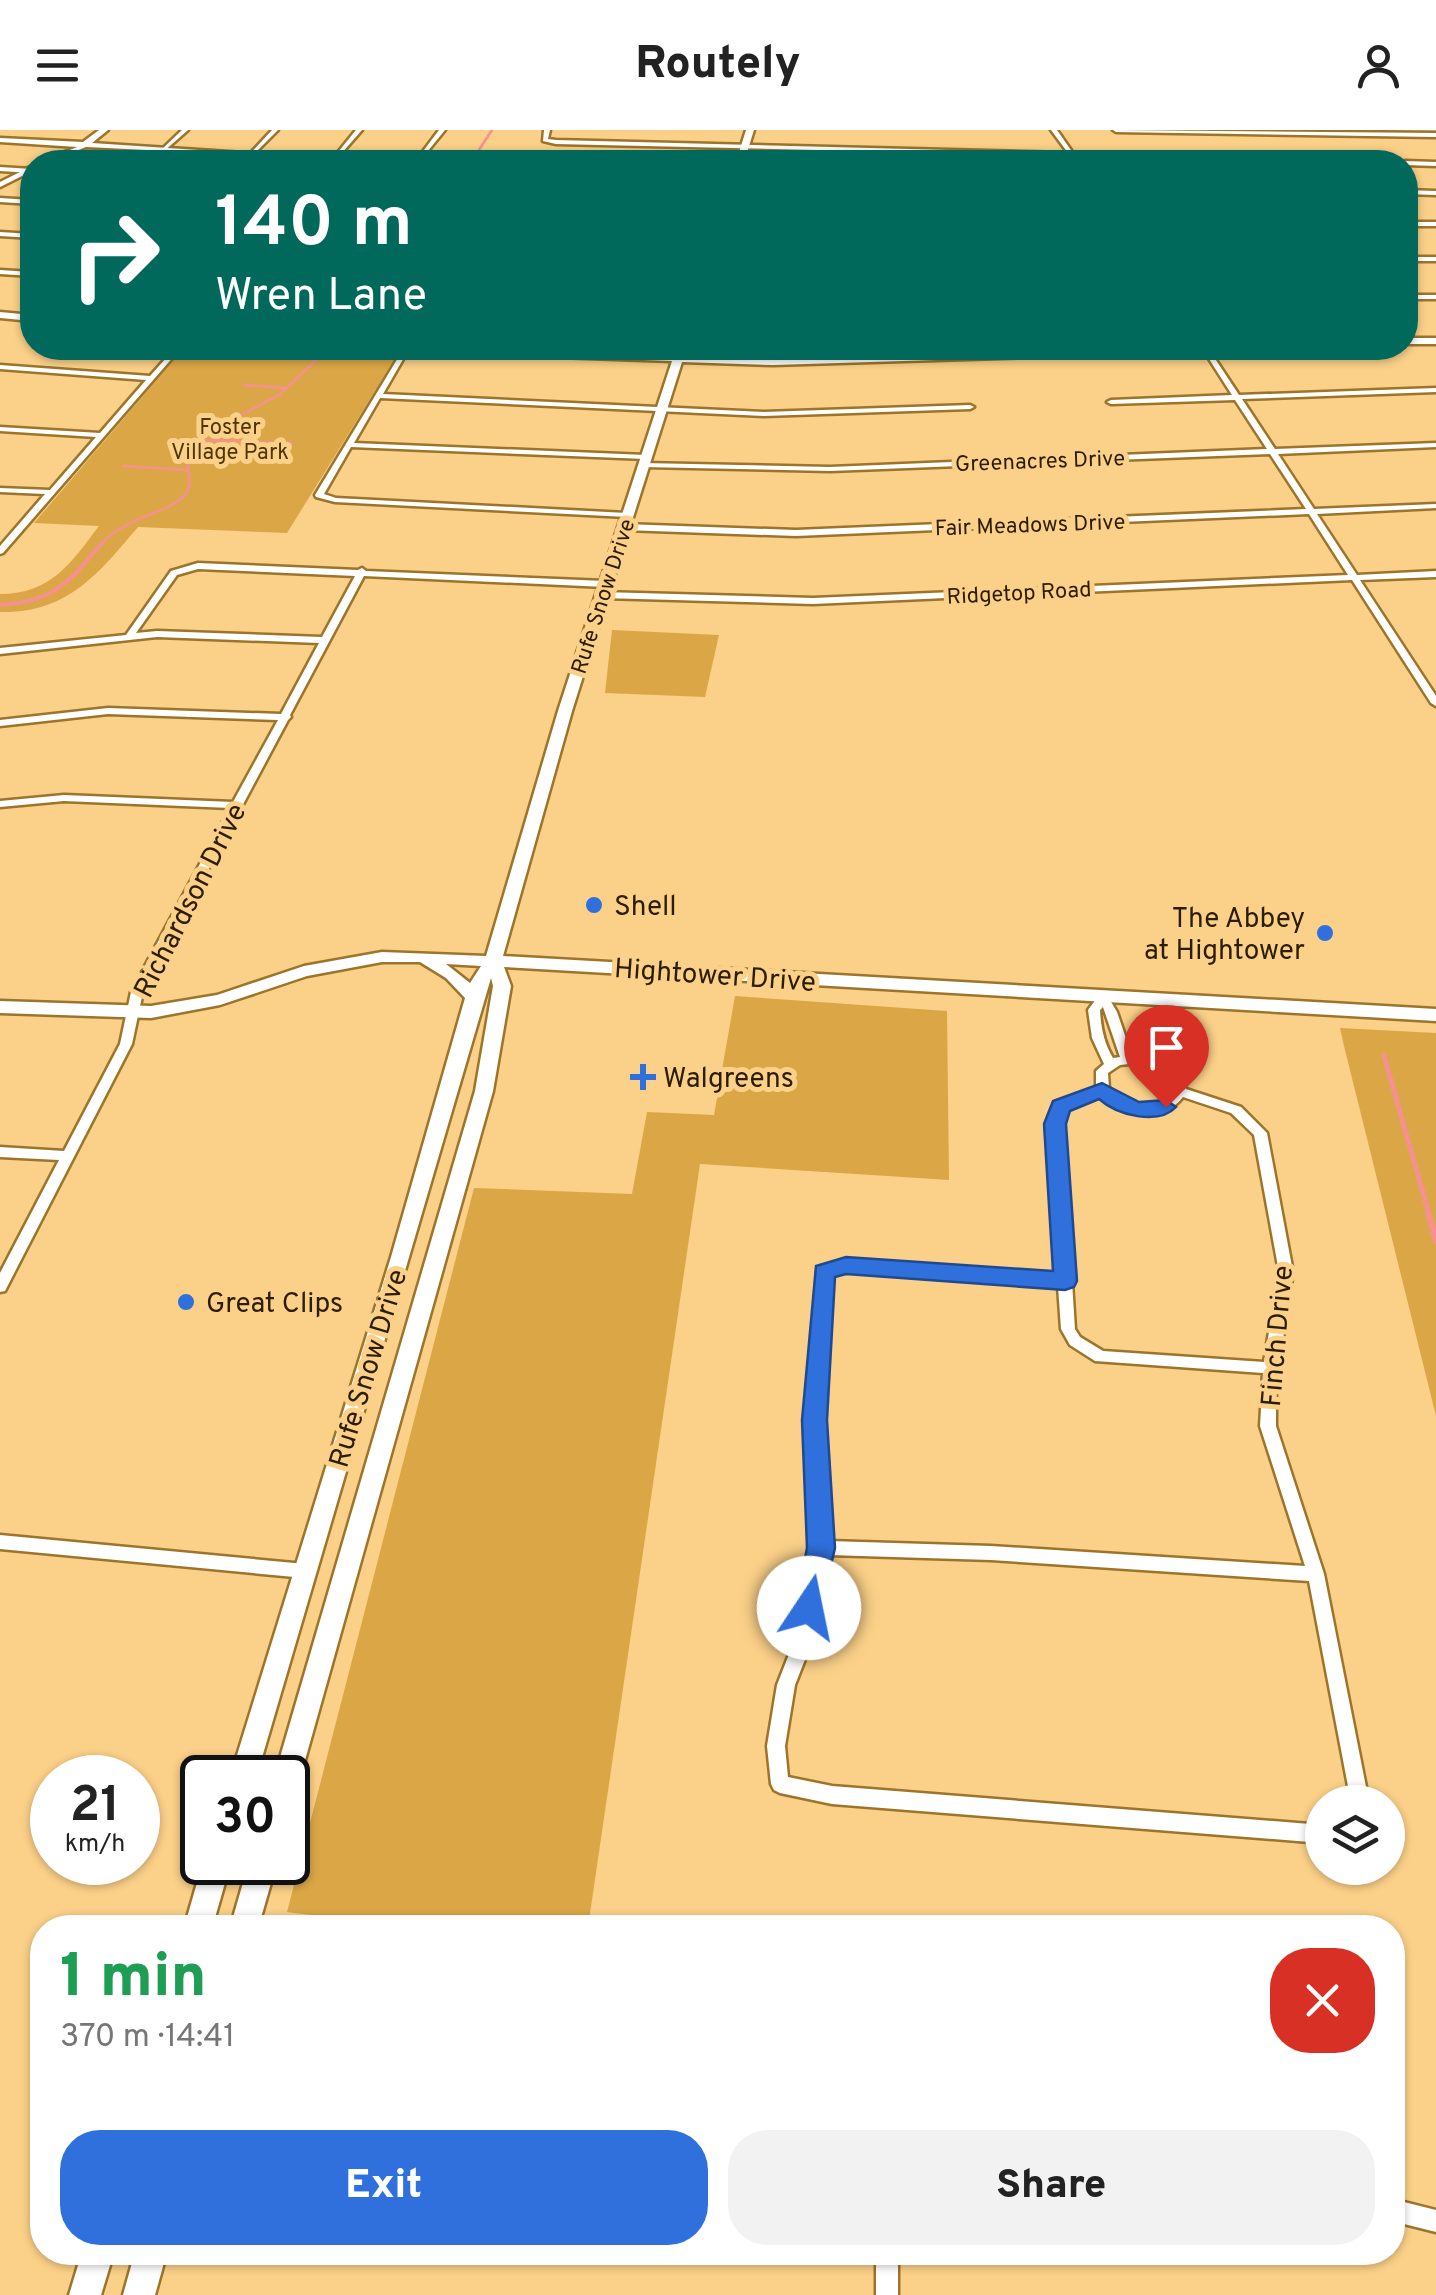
<!DOCTYPE html>
<html lang="en">
<head>
<meta charset="utf-8">
<style>
	:root { --surface:#fff; --page:#f2f2f2; --text:#222; --muted:#767676; --accent:#2f70dd }
	body { margin:0; font-family:Overpass,sans-serif; background:var(--page); color:var(--text); height:100vh; display:flex; flex-direction:column; font-size:38px; white-space:nowrap }
	* { box-sizing:border-box; margin:0 }
	p { font-size:32px; color:var(--muted) }
	.icon { flex:none; width:55px; height:55px; fill:none; stroke:currentColor; stroke-width:2; stroke-linecap:round; stroke-linejoin:round }
	.map { position:relative; flex:1; overflow:hidden }
	.details { position:absolute; left:30px; top:1785px; width:1375px; height:350px; display:flex; flex-direction:column; background:var(--surface); border-radius:40px; box-shadow:0 2px 8px #0004 }
	.details>* { flex:none }
	.top-card { position:absolute; left:20px; top:20px; width:1398px; height:210px; border-radius:40px; box-shadow:0 2px 8px #0004; background:#00695c; color:#fff; overflow:hidden }
	.controls { position:absolute; left:1305px; top:1655px; display:grid; gap:20px }
	.controls a { display:grid; place-items:center; width:100px; height:100px; border-radius:50%; background:var(--surface); box-shadow:0 2px 8px #0004; font-size:50px }
	.speed { position:absolute; left:30px; top:1625px; display:flex; gap:20px; font-size:50px; font-weight:700; text-align:center }
	.speed>* { display:grid; place-content:center; width:130px; height:130px; border-radius:50%; background:var(--surface); box-shadow:0 2px 8px #0004; line-height:1 }
	.speed small { font-size:25px; font-weight:400 }
	.speed .limit { border:5px solid #111; border-radius:15px; background:#fff; color:#111 }
	.pin { position:absolute; display:grid; place-items:center; width:85px; height:85px; color:#fff; margin:-102px -42px; border-radius:50% 50% 50% 0; rotate:-45deg; box-shadow:0 0 10px #0007 }
	.pin .icon { rotate:45deg }
	.me { position:absolute; width:110px; margin:-55px; rotate:11deg; stroke-linejoin:round; filter:drop-shadow(0 0 8px #0008) }
	.turn { display:flex; align-items:center; gap:35px; height:210px; padding:0 30px; font-size:45px }
	.turn .icon { width:130px; height:130px; stroke-width:2.5 }
	.turn b { display:block; font-size:70px; line-height:85px }
	.round { display:grid; place-items:center; flex:none; width:105px; height:105px; border-radius:40px; background:var(--page) }
	.head { display:flex; align-items:center; justify-content:space-between; height:170px; padding:0 30px }
	h1 { font-size:60px; font-weight:800; line-height:75px; color:#1e9e55 }
	.primary-button { display:flex; gap:20px; margin-top:auto; padding:20px 30px }
	.primary-button a { flex:1; height:115px; border-radius:40px; background:var(--accent); color:#fff; font-size:40px; font-weight:800; line-height:115px; text-align:center }
	.primary-button a+a { background:var(--page); color:var(--text) }
	header { display:flex; justify-content:space-between; align-items:center; height:130px; padding:0 30px; background:var(--surface); font-size:45px; font-weight:800 }
	.map>svg:first-child { display:block }
</style>
</head>
<body>
<header><svg class="icon" aria-label="menu" viewBox="0 0 24 24"><path d="M4 6h16M4 12h16M4 18h16"/></svg>Routely<svg class="icon" aria-label="person" viewBox="0 0 24 24"><circle cx="12" cy="8" r="4"/><path d="M4 21q1-7 8-7t8 7"/></svg></header>
<div class="map">
<svg width="1436" height="2165" viewBox="0 0 1436 2165">
	<rect width="100%" height="100%" fill="#fbd088"/>
	<g fill="#dba746">
		<path d="M 184,218 L 400,221 L 287,403 L 138,397 C 99,443 67,484 0,482 L 0,464 C 51,464 71,433 99,396 L 34,393 Z"/>
		<path d="M 612,500 L 719,505 L 705,567 L 605,563 Z"/>
		<path d="M 735,866 L 947,881 L 949,1050 L 700,1034 L 588,1797 L 410,1798 L 287,1782 L 474,1058 L 632,1064 L 647,982 L 714,985 Z"/>
		<path d="M 1340,898 L 1436,903 L 1436,1286 L 1344,916 Z"/>
	</g>
	<g fill="none" stroke-linecap="round" stroke-linejoin="round">
		<g stroke="#f59190" stroke-width="2.5">
			<path d="M 471,32 L 492,0"/>
			<path d="M 243,255 L 285,258"/>
			<path d="M 200,310 L 292,313"/>
			<path d="M 123,336 L 187,340"/>
			<path d="M 100,415 C 128,385 165,385 184,366 C 194,356 188,339 186,327 L 205,304 L 279,265 L 329,218"/>
		</g>
		<path stroke="#f59190" stroke-width="4" d="M 0,475 C 56,471 68,453 102,413"/>
		<path stroke="#f59190" stroke-width="5" d="M 1384,926 L 1429,1084"/>
		<path stroke="#f59190" stroke-width="6" d="M 1428,1082 L 1436,1111"/>
		<g stroke="#9c752a" stroke-width="5">
			<g id="street">
				<path d="M 182,0 L 188,0 L 163,22 L 159,22 Z"/>
				<path d="M 272,0 L 278,0 L 251,27 L 247,27 Z"/>
				<path d="M 356,0 L 362,0 L 334,32 L 330,32 Z"/>
				<path d="M 439,0 L 445,0 L 419,32 L 415,32 Z"/>
				<path d="M 544,0 L 550,0 L 548,9 L 556,10 L 1068,23 L 1051,0 L 1057,0 L 1073,23 L 1375,32 L 1076,26 L 1077,28 L 1074,30 L 1070,26 L 556,14 L 543,11 Z"/>
				<path d="M 1113,0 L 1436,3 L 1436,7 L 1116,2 Z"/>
				<path d="M 1405,31 L 1436,32 L 1436,36 L 1405,35 L 1403,32 Z"/>
				<path d="M 0,37 L 32,39 L 32,43 L 0,41 Z"/>
				<path d="M 1405,60 L 1436,61 L 1436,65 L 1405,64 Z"/>
				<path d="M 0,68 L 32,70 L 32,74 L 0,72 Z"/>
				<rect x="1405" y="92" width="31" height="4"/>
				<path d="M 0,102 L 32,104 L 32,108 L 0,106 Z"/>
				<rect x="1405" y="127" width="31" height="4"/>
				<path d="M 0,140 L 32,142 L 32,146 L 0,144 Z"/>
				<rect x="1405" y="165" width="31" height="4"/>
				<path d="M 175,218 L 181,218 L 3,423 L 0,424 L 0,416 L 45,364 L 0,362 L 0,358 L 50,360 L 96,307 L 0,301 L 0,297 L 100,303 L 146,250 L 0,239 L 0,235 L 150,246 Z"/>
				<path d="M 404,218 L 409,219 L 383,264 L 764,282 L 970,275 L 974,277 L 970,279 L 764,286 L 380,268 L 354,313 L 646,325 L 650,327 L 646,329 L 351,317 L 324,364 L 336,368 L 627,383 L 631,385 L 627,387 L 335,372 L 316,367 L 315,365 Z"/>
				<path d="M 1202,218 L 1208,218 L 1239,265 L 1436,258 L 1436,262 L 1242,269 L 1275,319 L 1436,313 L 1436,317 L 1278,324 L 1314,379 L 1436,374 L 1436,378 L 1317,384 L 1357,445 L 1436,441 L 1436,447 L 1360,450 L 1436,566 L 1436,576 L 1431,573 L 1352,450 L 813,474 L 602,468 L 598,465 L 602,462 L 813,468 L 1348,445 L 1309,384 L 796,406 L 624,400 L 620,397 L 624,394 L 796,400 L 1306,379 L 1270,324 L 830,341 L 643,337 L 639,335 L 643,333 L 830,337 L 1267,319 L 1235,270 L 1111,274 L 1107,272 L 1111,270 L 1232,265 Z"/>
				<path d="M 198,433 L 358,440 L 362,438 L 366,441 L 605,451 L 609,454 L 605,457 L 364,446 L 290,585 L 291,587 L 288,590 L 143,862 L 132,914 L 7,1157 L 5,1161 L 0,1162 L 0,1143 L 59,1030 L 0,1027 L 0,1017 L 64,1021 L 120,914 L 131,862 L 230,678 L 64,671 L 0,677 L 0,671 L 64,665 L 233,672 L 278,590 L 108,584 L 0,596 L 0,590 L 108,578 L 281,584 L 319,513 L 157,507 L 0,524 L 0,518 L 126,505 L 171,441 ZM 198,439 L 355,446 L 322,507 L 157,501 L 136,503 L 177,445 Z"/>
				<path d="M 1103,864 L 1107,865 L 1117,882 L 1132,926 C 1156,925 1179,935 1186,959 L 1241,977 L 1267,1003 L 1293,1142 L 1276,1256 L 1276,1296 L 1324,1444 L 1369,1672 L 1351,1672 L 1309,1451 L 991,1430 L 828,1425 L 813,1509 L 795,1555 L 785,1616 L 788,1647 L 832,1656 L 1322,1695 L 1322,1713 L 832,1674 L 780,1663 L 774,1660 L 771,1654 L 767,1616 L 777,1555 L 795,1509 L 813,1418 L 807,1296 L 817,1142 L 819,1138 L 846,1131 L 1057,1145 L 1048,994 L 1056,973 L 1096,958 L 1096,941 L 1104,934 L 1092,908 L 1088,880 L 1099,865 ZM 1103,877 L 1120,927 L 1113,928 C 1104,913 1101,898 1100,880 ZM 1138,933 C 1156,936 1170,943 1174,962 C 1155,984 1129,976 1109,959 L 1108,943 L 1120,935 ZM 1101,965 C 1123,985 1162,994 1183,967 L 1231,983 L 1254,1005 L 1279,1142 L 1264,1232 L 1103,1221 L 1080,1207 L 1075,1199 L 1062,994 L 1067,979 ZM 846,1141 L 1058,1156 L 1061,1199 L 1070,1215 L 1095,1231 L 1263,1243 L 1260,1296 L 1305,1436 L 991,1416 L 829,1411 L 823,1296 L 831,1145 Z"/>
				<path d="M 0,1405 L 305,1434 L 311,1436 L 313,1441 L 311,1446 L 305,1448 L 0,1419 Z"/>
				<path d="M 1392,2069 L 1436,2080 L 1436,2102 L 1392,2091 Z"/>
				<rect x="876" y="2122" width="22" height="43"/>
			</g>
		</g>
		<g stroke="#9c752a" stroke-width="5">
			<g id="secondary">
				<path d="M 99,0 L 108,0 L 92,13 L 382,32 L 86,17 L 50,32 L 40,32 L 77,17 L 0,12 L 0,8 L 83,12 Z"/>
				<path d="M 746,0 L 754,0 L 744,32 L 736,32 Z"/>
				<path d="M 32,36 L 32,41 L 0,57 L 0,52 Z"/>
				<path d="M 0,182 L 32,185 L 32,191 L 0,188 Z"/>
				<rect x="1405" y="208" width="31" height="6"/>
				<path d="M 377,218 L 674,225 L 676,218 L 686,218 L 684,226 L 773,229 L 1229,218 L 1224,221 L 773,235 L 682,232 L 572,581 L 503,826 L 1436,879 L 1436,891 L 504,837 L 511,856 L 493,961 L 300,1648 L 296,1657 L 288,1660 L 288,1648 L 274,1648 L 475,961 L 493,856 L 491,848 L 256,1648 L 230,1648 L 391,1127 L 465,868 L 446,848 L 420,832 L 382,832 L 307,846 L 220,875 L 151,888 L 0,883 L 0,871 L 151,876 L 217,865 L 304,836 L 382,822 L 486,826 L 558,581 L 672,231 L 382,221 ZM 446,834 L 481,836 L 470,853 Z"/>
				<path d="M 203,1732 L 231,1732 L 212,1798 L 184,1798 Z"/>
				<path d="M 249,1732 L 277,1732 L 258,1798 L 230,1798 Z"/>
				<path d="M 82,2122 L 114,2122 L 101,2165 L 69,2165 Z"/>
				<path d="M 135,2122 L 167,2122 L 155,2165 L 123,2165 Z"/>
			</g>
		</g>
		<use href="#street" fill="#fff" fill-rule="evenodd"/>
		<use href="#secondary" fill="#fff" fill-rule="evenodd"/>
	</g>
	<path fill="#2f70dd" stroke="#1f4990" stroke-width="2.5" d="M 1102,953 L 1139,972 L 1166,970 L 1176,977 C 1158,996 1117,985 1099,969 L 1070,981 L 1066,994 L 1077,1151 L 1074,1157 L 1065,1160 L 846,1144 L 835,1147 L 827,1290 L 835,1418 L 819,1487 L 809,1491 L 799,1487 L 795,1478 L 807,1418 L 802,1290 L 816,1136 L 846,1127 L 1053,1141 L 1044,994 L 1053,971 Z"/>
	<g fill="#2f70dd" stroke="#fbd088" stroke-width="4">
		<circle cx="594" cy="775" r="10"/>
		<circle cx="1325" cy="803" r="10"/>
		<path d="M638 932h10v10h10v10h-10v10h-10v-10h-10v-10h10z"/>
		<circle cx="186" cy="1172" r="10"/>
	</g>
	<g text-anchor="middle" stroke-width="10" stroke-linejoin="round" paint-order="stroke">
		<g font-size="22" fill="#4f3600" stroke="#fbd088">
			<text x="230" y="304">Foster<tspan x="230" dy="25">Village Park</tspan></text>
		</g>
		<g font-size="22" fill="#2d1d00" stroke="#fbd088">
			<text transform="translate(1040 330) rotate(-2)" y="8">Greenacres Drive</text>
			<text transform="translate(1030 394) rotate(-2)" y="8">Fair Meadows Drive</text>
			<text transform="translate(1019 462) rotate(-3)" y="8">Ridgetop Road</text>
			<text transform="translate(602 466) rotate(-72)" y="8">Rufe Snow Drive</text>
		</g>
		<g font-size="28" fill="#2d1d00" stroke="#fbd088">
			<text transform="translate(189 770) rotate(-63)" y="10">Richardson Drive</text>
			<text transform="translate(715 844) rotate(4)" y="10">Hightower Drive</text>
			<text transform="translate(1276 1206) rotate(-85)" y="10">Finch Drive</text>
			<text transform="translate(367 1238) rotate(-73)" y="10">Rufe Snow Drive</text>
		</g>
		<g font-size="28" fill="#2d1d00" stroke="#fbd088" text-anchor="start">
			<text x="614" y="785">Shell</text>
			<text x="1305" y="797" text-anchor="end">The Abbey<tspan x="1305" dy="32">at Hightower</tspan></text>
			<text x="663" y="957">Walgreens</text>
			<text x="206" y="1182">Great Clips</text>
		</g>
	</g>
</svg>
<div class="controls">
<a><svg class="icon" aria-label="layers" viewBox="0 0 24 24"><path d="M12 4l9 5-9 5-9-5zM3 14l9 5 9-5"/></svg></a>
</div>
<div class="speed"><div>21<small>km/h</small></div><div class="limit">30</div></div>
<div class="pin" style="left:1166px;top:977px;background:#d93025"><svg class="icon" aria-label="arrive" viewBox="0 0 24 24"><path d="M6 21V4h12l-3 4 3 4H6"/></svg></div>
<svg class="me" style="left:809px;top:1478px" viewBox="-20 -20 40 40"><circle r="19" fill="#fff"/><path d="M0-13L10 11 0 6-10 11z" fill="#2f70dd"/></svg>
<div class="top-card">
<div class="turn"><svg class="icon" aria-label="right" viewBox="0 0 24 24"><path d="M7 20v-9h11M14 6l5 5-5 5"/></svg><div><b>140 m</b>Wren Lane</div></div>
</div>
<section class="details">
<div class="head"><div><h1>1 min</h1><p>370 m · 14:41</p></div><a class="round" style="background:#d93025;color:#fff"><svg class="icon" aria-label="close" viewBox="0 0 24 24"><path d="M6 6l12 12M18 6L6 18"/></svg></a></div>
<div class="primary-button"><a>Exit</a><a>Share</a></div>
</section>
</div>
</body>
</html>
